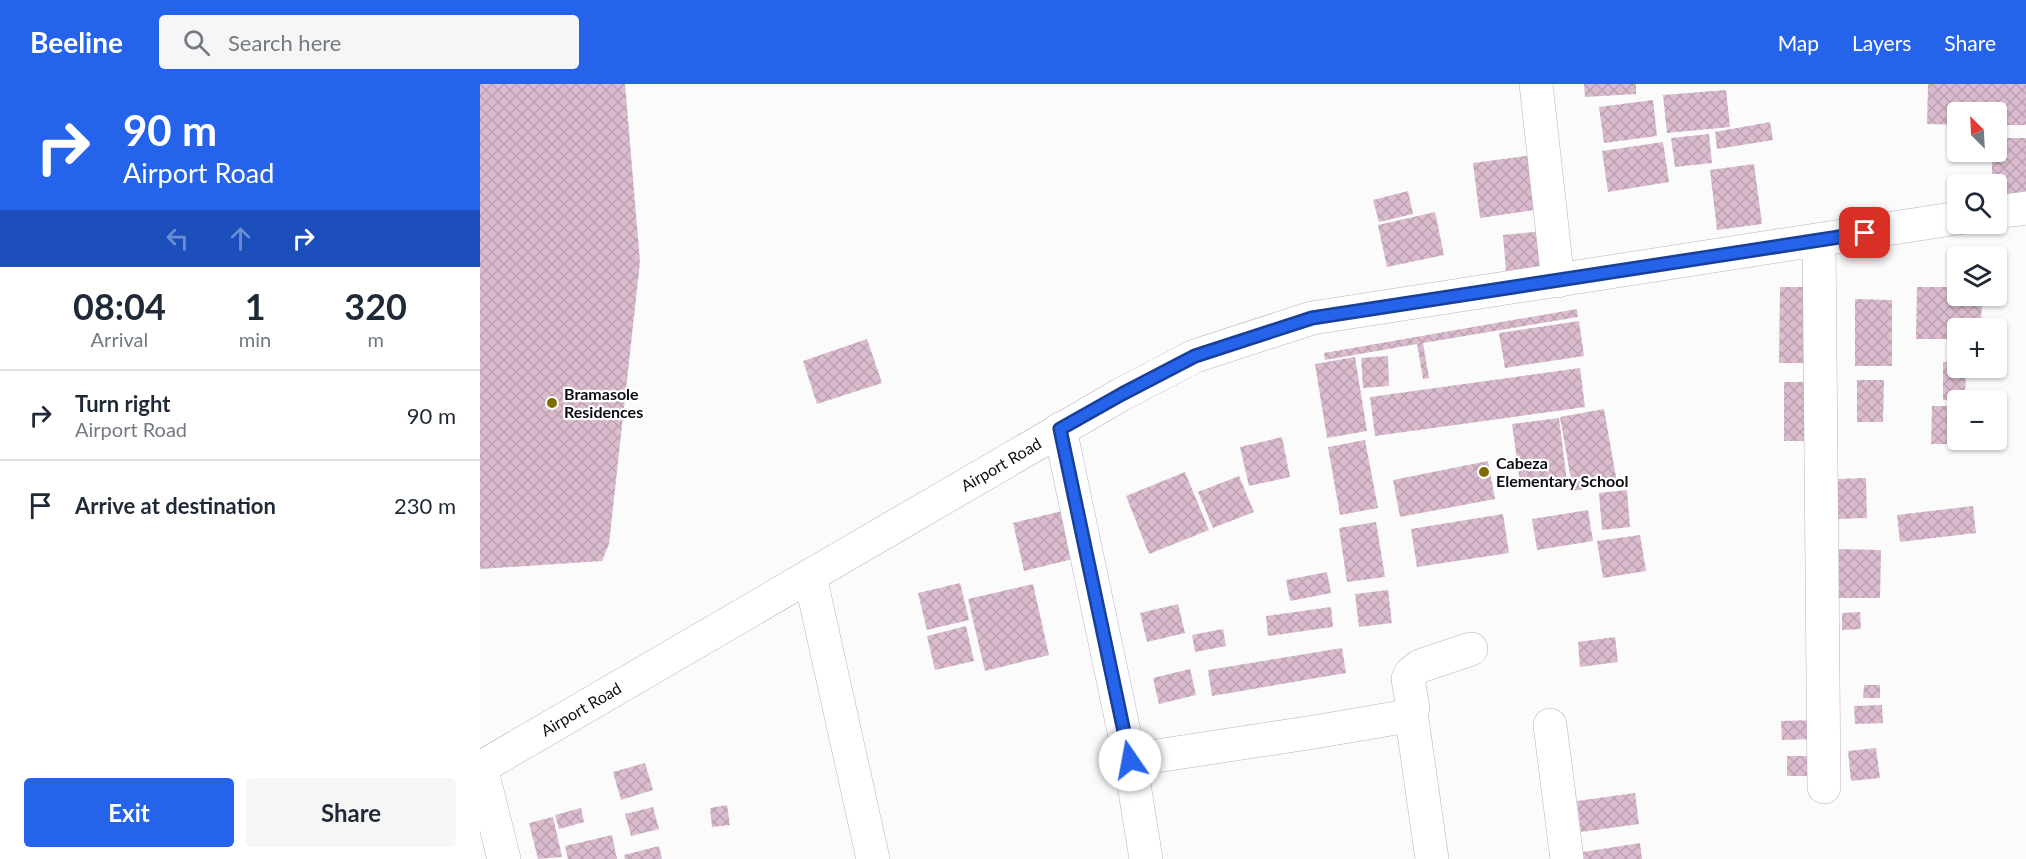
<!DOCTYPE html>
<html lang="en">
<head>
<meta charset="utf-8">
<style>
	:root { --surface:#fff; --page:#f6f6f7; --text:#1f2937; --muted:#747a83; --line:#e0e1e3; --accent:#2563eb }
	body { margin:0; font-family:Lato,sans-serif; background:var(--page); color:var(--text); height:100vh; display:flex; flex-direction:column; font-size:22px; white-space:nowrap }
	* { box-sizing:border-box; margin:0 }
	p { font-size:20px; color:var(--muted) }
	.icon { flex:none; width:33px; height:33px; fill:none; stroke:currentColor; stroke-width:2; stroke-linecap:round; stroke-linejoin:round }
	.map { position:relative; flex:1; overflow:hidden }
	.sheet { display:flex; flex-direction:column; background:var(--surface); width:480px }
	.sheet>* { flex:none }
	.hud { background:#2563eb; color:#fff; overflow:hidden }
	.needle { width:39px; rotate:336deg }
	.tools { position:absolute; left:1467px; top:18px; display:grid; gap:12px }
	.tools a { display:grid; place-items:center; width:60px; height:60px; border-radius:6px; background:var(--surface); box-shadow:0 2px 4px #0004; font-size:30px }
	.pin { position:absolute; display:grid; place-items:center; width:51px; height:51px; color:#fff; margin:-26px; border-radius:12px; box-shadow:0 3px 9px #0006 }
	.me { position:absolute; width:66px; margin:-33px; rotate:348deg; stroke-linejoin:round; filter:drop-shadow(0 0 4px #0008) }
	.turn { display:flex; align-items:center; gap:21px; height:126px; padding:0 24px; font-size:27px }
	.turn .icon { width:78px; height:78px; stroke-width:2.5 }
	.turn b { display:block; font-size:42px; line-height:51px }
	.lanes { display:flex; align-items:center; height:57px; padding:0 24px; background:#0003; justify-content:center; gap:30px; direction:ltr }
	.lanes .off { opacity:.35 }
	.eta { display:flex; justify-content:space-evenly; align-items:center; height:102px; text-align:center }
	.eta b { font-size:36px; font-weight:700; line-height:42px }
	.primary-button { display:flex; gap:12px; margin-top:auto; padding:12px 24px }
	.primary-button a { flex:1; height:69px; border-radius:6px; background:var(--accent); color:#fff; font-size:24px; font-weight:700; line-height:69px; text-align:center }
	.primary-button a+a { background:var(--page); color:var(--text) }
	ul { padding:0; list-style:none }
	li { display:flex; align-items:center; gap:18px; height:90px; padding:0 24px; border-top:2px solid var(--line) }
	li div { flex:1 }
	li b { display:block; font-size:22px }
	li em { font-style:normal }
	header { display:flex; align-items:center; gap:36px; box-sizing:border-box; height:84px; padding:0 30px; background:var(--accent); color:#fff }
	header strong { font-size:28px }
	nav { display:flex; gap:33px; margin-inline-start:auto; font-size:21px }
	.search { width:420px; height:54px; background:var(--page); display:flex; align-items:center; gap:15px; box-sizing:border-box; padding:0 21px; border-radius:6px; color:var(--muted); font-size:22px }
	main { display:flex; flex:1; min-height:0 }
	.map>svg:first-child { display:block }
</style>
</head>
<body>
<header>
<strong>Beeline</strong>
<div class="search"><svg class="icon" aria-label="search" viewBox="0 0 24 24"><circle cx="10" cy="10" r="6"/><path d="M15 15l6 6"/></svg>Search here</div>
<nav><a>Map</a><a>Layers</a><a>Share</a></nav>
</header>
<main>
<section class="sheet">
<div class="hud">
<div class="turn"><svg class="icon" aria-label="right" viewBox="0 0 24 24"><path d="M7 20v-9h11M14 6l5 5-5 5"/></svg><div><b>90 m</b>Airport Road</div></div>
<div class="lanes"><svg class="icon off" aria-label="left" viewBox="0 0 24 24"><path d="M17 20v-9H6M10 6l-5 5 5 5"/></svg><svg class="icon off" aria-label="ahead" viewBox="0 0 24 24"><path d="M12 20V5M6 11l6-6 6 6"/></svg><svg class="icon" aria-label="right" viewBox="0 0 24 24"><path d="M7 20v-9h11M14 6l5 5-5 5"/></svg></div>
</div>
<div class="eta">
<div><b>08:04</b><p>Arrival</p></div>
<div><b>1</b><p>min</p></div>
<div><b>320</b><p>m</p></div>
</div>
<ul>
<li><svg class="icon" aria-label="right" viewBox="0 0 24 24"><path d="M7 20v-9h11M14 6l5 5-5 5"/></svg><div><b>Turn right</b><p>Airport Road</p></div><em>90 m</em></li>
<li><svg class="icon" aria-label="arrive" viewBox="0 0 24 24"><path d="M6 21V4h12l-3 4 3 4H6"/></svg><div><b>Arrive at destination</b></div><em>230 m</em></li>
</ul>
<div class="primary-button"><a>Exit</a><a>Share</a></div>
</section>
<div class="map">
<svg width="1546" height="775" viewBox="0 0 1546 775">
	<defs>
		<pattern id="building-cross-hatch" width="8" height="8" patternUnits="userSpaceOnUse" patternTransform="scale(1.5)"><rect width="8" height="8" fill="#dbbcce"/><path d="M0 0l8 8M0 8l8-8" fill="none" stroke="#bba0b0"/></pattern>
	</defs>
	<rect width="100%" height="100%" fill="#fbfbfb"/>
	<g fill="url(#building-cross-hatch)">
		<path d="M 0,0 L 145,0 L 160,178 L 129,460 L 122,477 L 0,485 Z"/>
		<path d="M 1104,0 L 1156,0 L 1156,10 L 1105,13 Z"/>
		<path d="M 1448,0 L 1546,0 L 1546,41 L 1516,41 L 1516,28 L 1478,28 L 1478,41 L 1447,40 Z"/>
		<path d="M 1246,6 L 1250,43 L 1187,49 L 1183,11 Z"/>
		<path d="M 1173,16 L 1177,52 L 1124,59 L 1119,23 Z"/>
		<path d="M 1290,38 L 1293,56 L 1237,65 L 1235,48 Z"/>
		<path d="M 1229,50 L 1232,79 L 1195,83 L 1191,54 Z"/>
		<path d="M 1516,54 L 1546,54 L 1546,117 L 1516,117 L 1516,100 L 1512,100 L 1512,68 L 1516,68 Z"/>
		<path d="M 1183,58 L 1189,98 L 1128,108 L 1122,67 Z"/>
		<path d="M 1054,71 L 1062,125 L 1000,134 L 993,79 Z"/>
		<path d="M 1274,80 L 1282,140 L 1237,146 L 1230,86 Z"/>
		<path d="M 928,107 L 933,130 L 899,138 L 893,116 Z"/>
		<path d="M 955,128 L 964,171 L 907,183 L 898,141 Z"/>
		<path d="M 1065,147 L 1068,184 L 1026,187 L 1023,151 Z"/>
		<path d="M 1300,203 L 1334,203 L 1333,279 L 1299,279 Z"/>
		<path d="M 1437,203 L 1478,203 L 1478,212 L 1502,212 L 1501,244 L 1478,244 L 1478,255 L 1436,255 Z"/>
		<path d="M 1375,215 L 1412,216 L 1412,282 L 1375,282 Z"/>
		<path d="M 1097,225 L 1098,233 L 943,259 L 949,294 L 943,295 L 937,260 L 845,276 L 844,269 Z"/>
		<path d="M 1099,237 L 1104,272 L 1025,284 L 1019,249 Z"/>
		<path d="M 387,255 L 402,299 L 337,320 L 323,277 Z"/>
		<path d="M 908,272 L 909,302 L 883,304 L 881,274 Z"/>
		<path d="M 875,273 L 887,347 L 847,354 L 835,280 Z"/>
		<path d="M 1463,278 L 1478,278 L 1478,284 L 1486,284 L 1485,316 L 1463,316 Z"/>
		<path d="M 1100,284 L 1105,323 L 895,352 L 890,313 Z"/>
		<path d="M 1377,296 L 1404,296 L 1403,338 L 1377,338 Z"/>
		<rect x="1304" y="298" width="29" height="59"/>
		<path d="M 1452,322 L 1478,322 L 1478,356 L 1505,356 L 1505,360 L 1451,360 Z"/>
		<path d="M 1124,325 L 1137,399 L 1093,407 L 1080,333 Z"/>
		<path d="M 1079,334 L 1087,398 L 1041,405 L 1032,340 Z"/>
		<path d="M 802,353 L 810,393 L 769,402 L 760,363 Z"/>
		<path d="M 885,356 L 898,424 L 860,431 L 848,363 Z"/>
		<path d="M 1008,377 L 1015,415 L 920,433 L 913,396 Z"/>
		<path d="M 705,388 L 729,446 L 669,470 L 646,412 Z"/>
		<path d="M 759,392 L 774,428 L 733,444 L 718,408 Z"/>
		<path d="M 1386,394 L 1387,434 L 1357,435 L 1356,395 Z"/>
		<path d="M 1147,406 L 1150,443 L 1122,446 L 1119,409 Z"/>
		<path d="M 1493,422 L 1496,449 L 1420,458 L 1417,431 Z"/>
		<path d="M 586,426 L 597,474 L 544,487 L 533,439 Z"/>
		<path d="M 1108,426 L 1113,457 L 1057,466 L 1052,435 Z"/>
		<path d="M 1023,430 L 1029,469 L 937,483 L 931,445 Z"/>
		<path d="M 896,438 L 905,493 L 867,498 L 859,444 Z"/>
		<path d="M 1160,451 L 1166,487 L 1123,494 L 1117,457 Z"/>
		<path d="M 1358,465 L 1401,466 L 1400,514 L 1358,514 Z"/>
		<path d="M 847,488 L 851,509 L 810,517 L 806,496 Z"/>
		<path d="M 480,499 L 489,536 L 447,546 L 438,509 Z"/>
		<path d="M 553,500 L 569,571 L 505,587 L 488,515 Z"/>
		<path d="M 908,506 L 912,539 L 879,543 L 875,510 Z"/>
		<path d="M 698,520 L 705,549 L 667,558 L 660,529 Z"/>
		<path d="M 851,523 L 853,543 L 788,552 L 786,532 Z"/>
		<path d="M 1380,528 L 1381,545 L 1362,546 L 1362,529 Z"/>
		<path d="M 486,542 L 494,577 L 455,586 L 447,552 Z"/>
		<path d="M 743,545 L 746,562 L 715,568 L 712,551 Z"/>
		<path d="M 1135,553 L 1138,578 L 1100,583 L 1098,558 Z"/>
		<path d="M 862,564 L 866,589 L 732,612 L 728,586 Z"/>
		<path d="M 710,585 L 716,611 L 679,620 L 673,594 Z"/>
		<path d="M 1384,601 L 1400,601 L 1400,614 L 1383,614 Z"/>
		<path d="M 1402,621 L 1403,639 L 1375,640 L 1374,622 Z"/>
		<path d="M 1336,636 L 1337,655 L 1302,656 L 1301,637 Z"/>
		<path d="M 1396,664 L 1400,694 L 1371,697 L 1368,667 Z"/>
		<rect x="1307" y="672" width="23" height="20"/>
		<path d="M 165,679 L 173,706 L 141,716 L 133,688 Z"/>
		<path d="M 1155,709 L 1159,740 L 1101,748 L 1097,717 Z"/>
		<path d="M 247,721 L 250,741 L 232,743 L 230,724 Z"/>
		<path d="M 173,723 L 179,745 L 151,752 L 145,730 Z"/>
		<path d="M 101,724 L 104,738 L 79,745 L 75,731 Z"/>
		<path d="M 73,733 L 82,773 L 58,775 L 49,739 Z"/>
		<path d="M 132,751 L 137,775 L 88,775 L 85,762 Z"/>
		<path d="M 1160,759 L 1162,775 L 1104,775 L 1103,768 Z"/>
		<path d="M 179,762 L 182,775 L 145,775 L 144,771 Z"/>
	</g>
	<g fill="none" stroke-linecap="round" stroke-linejoin="round">
		<g stroke="#bfadc8" stroke-width="34">
			<g id="minor">
				<path d="M 1056,0 L 1078,197"/>
				<path d="M 1339,156 L 1344,703"/>
				<path d="M 580,345 L 650,676 L 666,775"/>
				<path d="M 330,492 L 393,775"/>
				<path d="M 931,628 L 952,775"/>
				<path d="M 1070,641 L 1087,775"/>
				<path d="M 650,676 L 834,648 L 928,632 L 933,624 L 928,595 L 931,589 L 940,582 L 991,565"/>
				<path d="M 1,683 L 24,775"/>
			</g>
		</g>
		<g stroke="#bfadc8" stroke-width="34">
			<g id="major">
				<path d="M 1516,128 L 1546,124"/>
				<path id="s1" d="M 0,684 L 642,310 L 715,272 L 832,234 L 1478,134"/>
			</g>
		</g>
		<use href="#minor" stroke="#fff" stroke-width="33"/>
		<use href="#major" stroke="#fff" stroke-width="33"/>
	</g>
	<g fill="none" stroke-linecap="round" stroke-linejoin="round">
		<g stroke="#184099" stroke-width="15">
			<path id="route" d="M 650,676 L 580,345 L 642,310 L 715,272 L 832,234 L 1385,149"/>
		</g>
		<use href="#route" stroke="#2563eb" stroke-width="10"/>
	</g>
	<g fill="#7f6a03" stroke="#fff" stroke-width="2">
		<circle cx="72" cy="319" r="6"/>
		<circle cx="1004" cy="388" r="6"/>
	</g>
	<g text-anchor="middle" stroke-width="4.5" stroke-linejoin="round" paint-order="stroke">
		<g font-size="16" font-weight="bold" fill="#100a13" stroke="#fff" text-anchor="start">
			<text x="84" y="316">Bramasole<tspan x="84" dy="18">Residences</tspan></text>
			<text x="1016" y="385">Cabeza<tspan x="1016" dy="18">Elementary School</tspan></text>
		</g>
		<g font-size="16" fill="#100a13" stroke="#fff">
			<text dy="6" stroke="none"><textPath href="#s1" startOffset="603">Airport Road</textPath></text>
			<text dy="6" stroke="none"><textPath href="#s1" startOffset="117">Airport Road</textPath></text>
		</g>
	</g>
</svg>
<div class="tools">
<a><svg class="needle" viewBox="-14 -14 28 28"><path d="M0-13l5 13h-10z" fill="#e53935"/><path d="M0 13l5-13h-10z" fill="#747a83"/></svg></a>
<a><svg class="icon" aria-label="search" viewBox="0 0 24 24"><circle cx="10" cy="10" r="6"/><path d="M15 15l6 6"/></svg></a>
<a><svg class="icon" aria-label="layers" viewBox="0 0 24 24"><path d="M12 4l9 5-9 5-9-5zM3 14l9 5 9-5"/></svg></a>
<a>+</a>
<a>−</a>
</div>
<div class="pin" style="left:1385px;top:149px;background:#d93025"><svg class="icon" aria-label="arrive" viewBox="0 0 24 24"><path d="M6 21V4h12l-3 4 3 4H6"/></svg></div>
<svg class="me" style="left:650px;top:676px" viewBox="-20 -20 40 40"><circle r="19" fill="#fff"/><path d="M0-13L10 11 0 6-10 11z" fill="#2563eb"/></svg>
</div>
</main>
</body>
</html>
